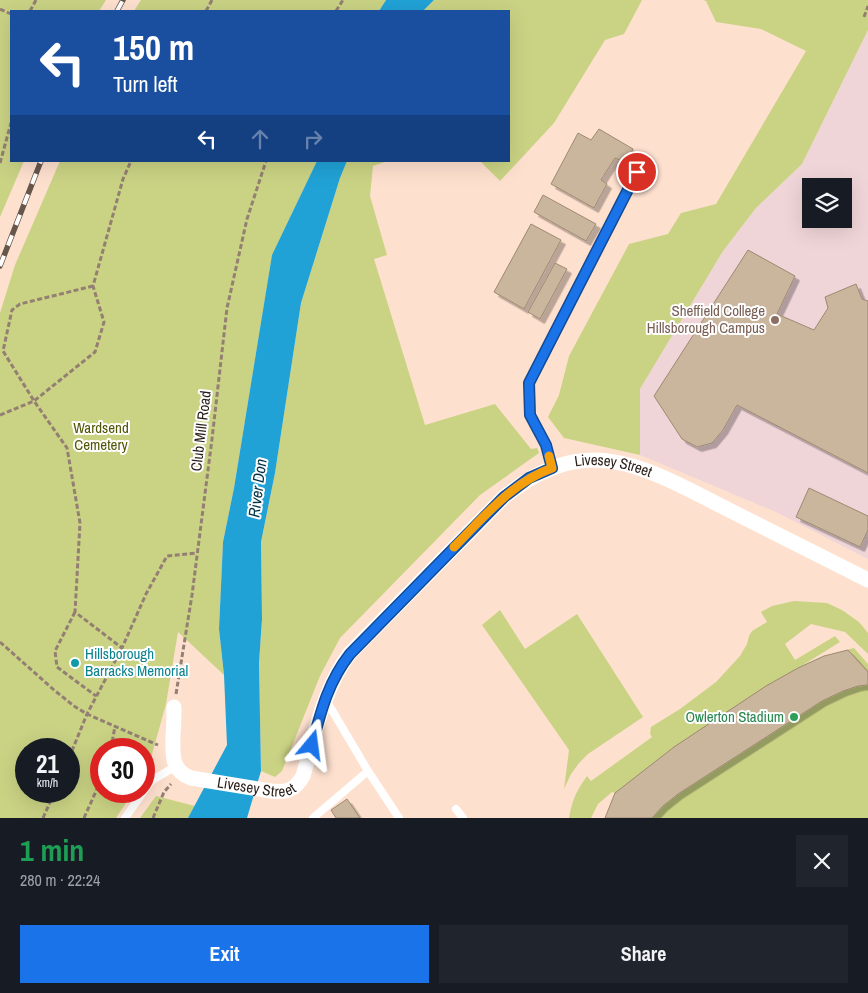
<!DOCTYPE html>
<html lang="en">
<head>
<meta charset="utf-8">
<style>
	:root { --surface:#171b24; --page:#20242c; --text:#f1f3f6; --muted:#9ea1a6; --accent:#1a73e8 }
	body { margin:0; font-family:"Archivo Narrow",sans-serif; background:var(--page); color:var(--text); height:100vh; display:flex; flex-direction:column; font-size:19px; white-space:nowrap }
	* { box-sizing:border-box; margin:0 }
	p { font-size:16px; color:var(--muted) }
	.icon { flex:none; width:28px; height:28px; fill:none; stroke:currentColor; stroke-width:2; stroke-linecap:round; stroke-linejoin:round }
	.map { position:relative; height:818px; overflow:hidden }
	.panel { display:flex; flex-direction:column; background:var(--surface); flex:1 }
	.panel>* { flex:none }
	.top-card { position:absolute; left:10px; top:10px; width:500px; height:152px; border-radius:0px; box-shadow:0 5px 20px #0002; background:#1a4fa0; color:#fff; overflow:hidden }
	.tools { position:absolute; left:802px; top:178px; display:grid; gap:10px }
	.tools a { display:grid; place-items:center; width:50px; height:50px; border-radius:0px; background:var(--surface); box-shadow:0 5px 20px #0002; font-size:25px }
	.speed { position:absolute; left:15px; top:738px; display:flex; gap:10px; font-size:25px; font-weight:700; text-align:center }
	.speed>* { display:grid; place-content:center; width:65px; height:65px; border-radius:50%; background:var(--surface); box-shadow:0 5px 20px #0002; line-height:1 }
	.speed small { font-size:12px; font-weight:400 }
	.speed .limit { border:8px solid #d22; background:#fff; color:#111 }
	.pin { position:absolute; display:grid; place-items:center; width:42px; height:42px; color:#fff; margin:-21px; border:2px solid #fff; border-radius:50%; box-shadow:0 1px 5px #0007 }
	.me { position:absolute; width:55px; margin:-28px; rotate:16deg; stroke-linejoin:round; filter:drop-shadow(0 0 4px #0008) }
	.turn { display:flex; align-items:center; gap:18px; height:105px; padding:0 20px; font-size:22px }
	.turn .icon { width:65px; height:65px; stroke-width:2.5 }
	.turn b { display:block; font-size:35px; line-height:42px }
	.lanes { display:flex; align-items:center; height:48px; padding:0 20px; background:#0003; justify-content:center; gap:25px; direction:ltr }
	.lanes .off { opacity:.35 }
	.round { display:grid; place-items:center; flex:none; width:52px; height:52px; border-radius:0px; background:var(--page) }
	.summary { display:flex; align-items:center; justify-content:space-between; height:85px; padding:0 20px }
	h1 { font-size:30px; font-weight:700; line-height:38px; color:#1e9e55 }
	.cta { display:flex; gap:10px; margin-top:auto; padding:10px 20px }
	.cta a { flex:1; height:58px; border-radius:0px; background:var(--accent); color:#fff; font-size:20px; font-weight:700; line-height:58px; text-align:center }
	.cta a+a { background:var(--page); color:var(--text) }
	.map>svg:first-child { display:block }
</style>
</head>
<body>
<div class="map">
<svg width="868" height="818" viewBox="0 0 868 818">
	<defs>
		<filter id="shadow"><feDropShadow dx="4.5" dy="4.5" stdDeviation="0" flood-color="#0004"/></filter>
	</defs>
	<rect width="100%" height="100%" fill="#fee0ce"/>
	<path fill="#f0d5d8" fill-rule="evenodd" d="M 868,30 L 868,559 L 776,512 L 640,455 L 640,389 L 723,251 L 756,208 L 802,164 ZM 811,186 L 844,186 L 844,219 L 811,219 Z"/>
	<g fill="#cad384" fill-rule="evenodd">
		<path d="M 0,0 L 106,0 L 99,11 L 11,11 L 11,161 L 24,161 L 0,217 Z"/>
		<path d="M 141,0 L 386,0 L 379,11 L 134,11 Z"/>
		<path d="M 434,0 L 642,0 L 624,34 L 605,40 L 554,123 L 500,181 L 480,161 L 509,161 L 509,11 L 423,11 Z"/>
		<path d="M 703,0 L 868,0 L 868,30 L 802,164 L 756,208 L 723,251 L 640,389 L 640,455 L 564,438 L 548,417 L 559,395 L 569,356 L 629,244 L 668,234 L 681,213 L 716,204 L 806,51 L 761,29 L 716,22 L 706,1 Z"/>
		<path d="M 60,161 L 317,161 L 272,256 L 234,488 L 223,542 L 219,629 L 224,675 L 178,632 L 166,704 L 147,772 L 144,777 L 144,749 L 101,749 L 101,791 L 134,791 L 116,818 L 0,818 L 0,313 L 15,265 ZM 26,749 L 69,749 L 69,791 L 26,791 Z"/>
		<path d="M 347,161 L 388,161 L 373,166 L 370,196 L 387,255 L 374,259 L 425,425 L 495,404 L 531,449 L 537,448 L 539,453 L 480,495 L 340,638 L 320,676 L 282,771 L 275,777 L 261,771 L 259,663 L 262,619 L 261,542 L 275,473 L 301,303 L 340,178 Z"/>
		<path d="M 794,601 L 827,603 L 842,610 L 859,622 L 868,633 L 868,654 L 845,632 L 811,624 L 785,644 L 795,660 L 835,636 L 840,642 L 803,665 L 824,656 L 854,648 L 868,664 L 868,818 L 605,818 L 615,793 L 612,792 L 598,804 L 591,818 L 569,818 C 573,798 576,792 587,776 L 591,781 L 652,737 L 650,734 L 651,727 L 680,709 L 716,682 L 740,656 L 747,644 L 749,636 L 752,631 L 767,622 L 761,612 L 772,606 Z"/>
		<path d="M 500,610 L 525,649 L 577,614 L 643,717 L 588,754 L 579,763 L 571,774 L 564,789 L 569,750 L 482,625 Z"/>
		<path d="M 156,796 L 195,806 L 188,818 L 140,818 Z"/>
	</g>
	<g fill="#21a2d6">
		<path d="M 386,0 L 434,0 L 423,11 L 379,11 Z"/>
		<path d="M 317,161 L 347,161 L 340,178 L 301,303 L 275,473 L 261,542 L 262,619 L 259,663 L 261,771 L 247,818 L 188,818 L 227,745 L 224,675 L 219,629 L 223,542 L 234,488 L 272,255 Z"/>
	</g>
	<g fill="#cab59d" stroke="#9d8972" filter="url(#shadow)">
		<path d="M 599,129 L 633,149 L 627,163 L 615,158 L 601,180 L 607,184 L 594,208 L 551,184 L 578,133 L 591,140 Z"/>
		<path d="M 543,195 L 596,224 L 586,241 L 534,212 Z"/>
		<path d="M 531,224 L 561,240 L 524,309 L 494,292 Z"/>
		<path d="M 748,250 L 795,276 L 777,314 L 814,330 L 828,308 L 825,297 L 856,284 L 862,299 L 868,301 L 868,473 L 737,405 L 723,430 L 712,443 L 697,447 L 682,439 L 654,396 Z"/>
		<path d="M 555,263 L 567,269 L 540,319 L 528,312 Z"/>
		<path d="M 809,488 L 868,516 L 868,530 L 860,547 L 796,517 Z"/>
		<path d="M 848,650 L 868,672 L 868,685 L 858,686 L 843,691 L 822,701 L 678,794 L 663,806 L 652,818 L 605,818 L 615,793 L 674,747 L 766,686 L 798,668 L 824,656 Z"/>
		<path d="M 347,799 L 360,818 L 336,818 L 331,810 Z"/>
	</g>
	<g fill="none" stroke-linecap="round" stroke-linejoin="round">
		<g stroke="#947f73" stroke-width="3" stroke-dasharray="5 2.5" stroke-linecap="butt">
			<path d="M 0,9 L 11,14"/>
			<path d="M 30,11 L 36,0"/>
			<path d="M 206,11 L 212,0"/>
			<path d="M 336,11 L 343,0"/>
			<path d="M 864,17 L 868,6"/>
			<path d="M 0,163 L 11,123"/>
			<path d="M 93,286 L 20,304 L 12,310 L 3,351 L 34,401 L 67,448 L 80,523 L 75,612 L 122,648"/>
			<path d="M 0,415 L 34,401 L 95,352 L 104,322 L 93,286 L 123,179 L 131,161"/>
			<path d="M 75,612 L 55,651 L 57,667 L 96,696"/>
			<path d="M 0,642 L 54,690 L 74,706 L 87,714 L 158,745"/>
			<path d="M 176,694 L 192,595 L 212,439 L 227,308 L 247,219 L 266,161"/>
			<path d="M 111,749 L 115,726"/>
			<path d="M 69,758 L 87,714 L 122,648 L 146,594 L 167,556 L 197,553"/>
			<path d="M 43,818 L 55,791"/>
			<path d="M 84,818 L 101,780"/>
			<path d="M 153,818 L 164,792 L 171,784"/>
		</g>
		<g stroke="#fff" stroke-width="8">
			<path d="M 552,468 L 546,445 L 530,415 L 529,383 L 637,172"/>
			<path d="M 326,700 L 368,771 L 399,818"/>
			<path d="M 456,809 L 463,818"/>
			<path d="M 125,818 L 151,781 L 176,766"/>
			<path d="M 313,818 L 368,771"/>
		</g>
		<path stroke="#fff" stroke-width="15" id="s1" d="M 174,707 C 174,716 174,725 173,735 C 173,753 170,770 191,778 L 271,791 C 287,793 295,790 303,776 C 315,734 323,689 350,653 L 504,497 C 530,476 559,460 593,460 C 642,460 692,492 735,513 C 779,535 824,558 868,580"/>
		<g stroke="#66564c" stroke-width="5.5">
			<g id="rail">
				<path d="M 117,11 L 123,0"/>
				<path d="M 0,266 L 41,161"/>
			</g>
		</g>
		<use href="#rail" stroke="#fff" stroke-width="4" stroke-dasharray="11" stroke-linecap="butt"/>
	</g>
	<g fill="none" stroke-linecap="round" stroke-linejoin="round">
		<g stroke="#114b97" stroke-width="12">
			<path id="route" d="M 312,745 C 321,711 328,682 350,654 L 504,497 L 529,478 L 552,468 L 546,445 L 530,415 L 529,383 L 637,172"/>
		</g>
		<use href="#route" stroke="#1a73e8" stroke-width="9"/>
		<path stroke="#f59e0b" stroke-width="9" d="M 454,547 C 484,517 511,483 552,468 L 549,456"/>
	</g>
	<circle fill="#8d6e63" stroke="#fff" stroke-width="2" cx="775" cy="320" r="5"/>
	<circle fill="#0f9aa8" stroke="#fff" stroke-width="2" cx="75" cy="663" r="5"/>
	<circle fill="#2e9e5b" stroke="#fff" stroke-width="2" cx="794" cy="717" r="5"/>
	<g text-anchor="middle" stroke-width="4" stroke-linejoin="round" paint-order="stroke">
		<g font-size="15" fill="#785e54" stroke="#fff" text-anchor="end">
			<text x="765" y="316">Sheffield College<tspan x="765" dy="17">Hillsborough Campus</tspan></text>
		</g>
		<g font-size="15" fill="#505605" stroke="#fff">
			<text x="101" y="433">Wardsend<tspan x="101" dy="17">Cemetery</tspan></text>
		</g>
		<g font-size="15" fill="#291e18" stroke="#fff">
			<text transform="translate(201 431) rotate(-83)" y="5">Club Mill Road</text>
			<text dy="5" stroke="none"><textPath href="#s1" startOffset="669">Livesey Street</textPath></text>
			<text dy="5" stroke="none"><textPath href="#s1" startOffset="145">Livesey Street</textPath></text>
		</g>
		<g font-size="15" fill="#0d838f" stroke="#fff" text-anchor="start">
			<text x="85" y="659">Hillsborough<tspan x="85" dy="17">Barracks Memorial</tspan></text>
		</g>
		<g font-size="15" fill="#27864d" stroke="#fff" text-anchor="end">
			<text x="784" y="722">Owlerton Stadium</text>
		</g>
		<g font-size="16" font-style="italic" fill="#003449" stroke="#fff">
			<text transform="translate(257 488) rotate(-83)" y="6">River Don</text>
		</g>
	</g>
</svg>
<div class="tools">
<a><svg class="icon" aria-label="layers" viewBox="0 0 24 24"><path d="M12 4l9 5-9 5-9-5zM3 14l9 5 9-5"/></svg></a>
</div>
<div class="speed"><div>21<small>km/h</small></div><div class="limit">30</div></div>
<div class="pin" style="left:637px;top:172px;background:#d93025"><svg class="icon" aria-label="arrive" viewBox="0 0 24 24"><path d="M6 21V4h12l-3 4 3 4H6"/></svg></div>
<svg class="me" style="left:312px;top:745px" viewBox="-20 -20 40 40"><path d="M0-17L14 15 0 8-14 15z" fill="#1a73e8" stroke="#fff" stroke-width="4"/></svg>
<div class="top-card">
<div class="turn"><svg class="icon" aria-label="left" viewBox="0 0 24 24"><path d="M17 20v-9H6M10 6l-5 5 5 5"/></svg><div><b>150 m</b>Turn left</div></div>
<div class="lanes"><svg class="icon" aria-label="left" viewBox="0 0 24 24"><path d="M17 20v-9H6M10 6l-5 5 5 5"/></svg><svg class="icon off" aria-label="ahead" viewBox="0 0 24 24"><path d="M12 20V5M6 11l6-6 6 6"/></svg><svg class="icon off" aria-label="right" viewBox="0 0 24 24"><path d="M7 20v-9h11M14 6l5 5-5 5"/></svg></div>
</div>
</div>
<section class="panel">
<div class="summary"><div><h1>1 min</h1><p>280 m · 22:24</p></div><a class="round"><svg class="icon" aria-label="close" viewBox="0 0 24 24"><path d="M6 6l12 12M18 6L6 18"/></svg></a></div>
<div class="cta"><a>Exit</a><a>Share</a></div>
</section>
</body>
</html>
